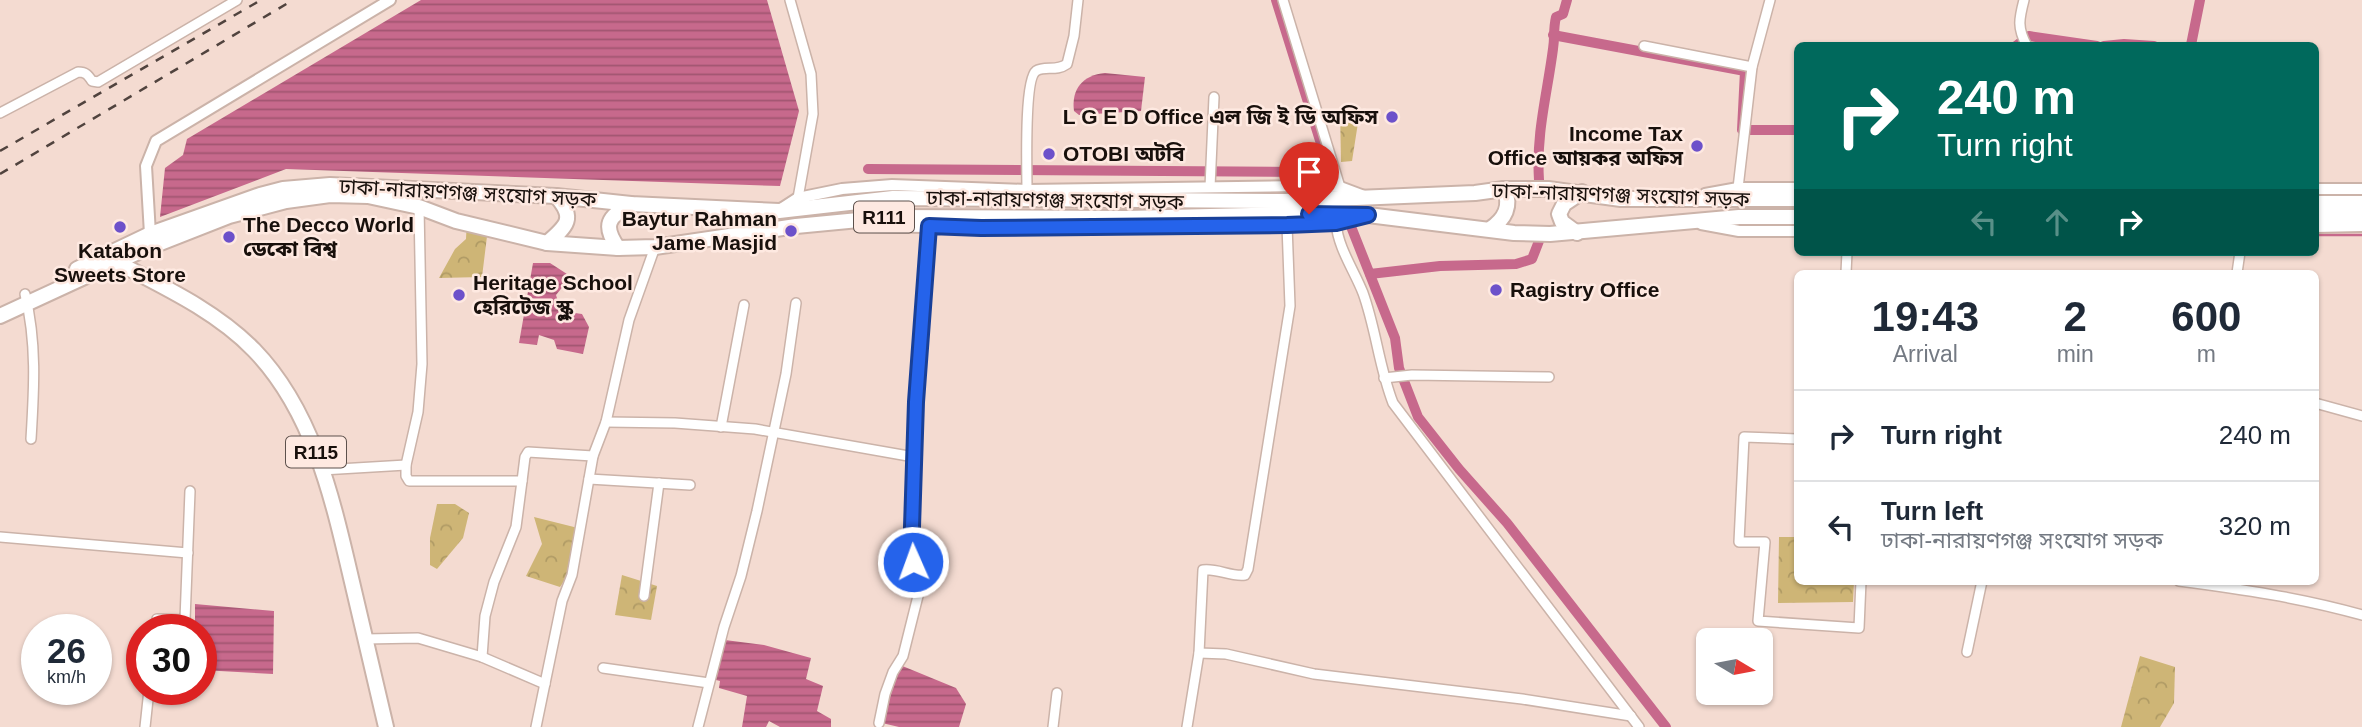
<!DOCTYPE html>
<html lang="en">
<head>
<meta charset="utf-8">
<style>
	:root { --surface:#fff; --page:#f6f6f7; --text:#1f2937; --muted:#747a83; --line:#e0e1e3 }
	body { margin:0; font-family:Helvetica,"Noto Sans Bengali",sans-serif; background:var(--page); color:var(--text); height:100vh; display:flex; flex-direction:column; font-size:26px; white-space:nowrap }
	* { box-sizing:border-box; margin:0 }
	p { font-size:23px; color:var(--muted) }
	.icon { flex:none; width:38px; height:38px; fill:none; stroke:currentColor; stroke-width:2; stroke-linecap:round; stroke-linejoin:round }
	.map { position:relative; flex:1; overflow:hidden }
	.details { position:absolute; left:1794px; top:270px; width:525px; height:315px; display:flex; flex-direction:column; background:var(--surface); border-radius:10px; box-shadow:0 2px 5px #0004 }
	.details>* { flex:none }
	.guide { position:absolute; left:1794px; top:42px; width:525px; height:214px; border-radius:10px; box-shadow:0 2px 5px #0004; background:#00695c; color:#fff; overflow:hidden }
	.needle { width:46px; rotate:100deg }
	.buttons { position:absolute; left:1696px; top:628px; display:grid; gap:14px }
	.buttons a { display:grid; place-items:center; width:77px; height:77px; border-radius:10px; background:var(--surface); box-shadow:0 2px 5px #0004; font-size:35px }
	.speed { position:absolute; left:21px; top:614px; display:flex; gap:14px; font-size:35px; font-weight:700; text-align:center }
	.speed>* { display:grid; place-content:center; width:91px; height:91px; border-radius:50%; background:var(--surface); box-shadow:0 2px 5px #0004; line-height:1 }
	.speed small { font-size:18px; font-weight:400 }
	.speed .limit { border:10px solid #d22; background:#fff; color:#111 }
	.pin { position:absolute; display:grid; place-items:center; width:60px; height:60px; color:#fff; margin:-72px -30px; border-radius:50% 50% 50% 0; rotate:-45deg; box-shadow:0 0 7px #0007 }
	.pin .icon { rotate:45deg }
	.me { position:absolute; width:77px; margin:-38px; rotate:358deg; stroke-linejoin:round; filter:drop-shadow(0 0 5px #0008) }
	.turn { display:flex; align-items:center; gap:24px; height:147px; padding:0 28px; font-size:32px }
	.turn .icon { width:91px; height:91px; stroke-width:2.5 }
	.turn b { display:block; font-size:49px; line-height:60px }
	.lanes { display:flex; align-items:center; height:66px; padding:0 28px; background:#0003; justify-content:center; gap:35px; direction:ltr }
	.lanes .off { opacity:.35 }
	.eta { display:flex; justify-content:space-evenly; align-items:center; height:119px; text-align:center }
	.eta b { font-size:42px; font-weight:700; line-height:49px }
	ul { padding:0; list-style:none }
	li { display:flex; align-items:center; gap:21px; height:91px; padding:0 28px; border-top:2px solid var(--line) }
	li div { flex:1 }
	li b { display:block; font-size:26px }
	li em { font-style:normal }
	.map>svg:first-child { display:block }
</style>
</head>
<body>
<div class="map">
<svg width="2362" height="727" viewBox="0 0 2362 727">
	<defs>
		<pattern id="park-crowns" width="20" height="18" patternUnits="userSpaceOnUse" patternTransform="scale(1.75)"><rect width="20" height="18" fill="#ceb576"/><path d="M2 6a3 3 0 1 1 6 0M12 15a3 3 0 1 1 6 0" fill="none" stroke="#b09b65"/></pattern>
		<pattern id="water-rules" width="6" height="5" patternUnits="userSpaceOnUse" patternTransform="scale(1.75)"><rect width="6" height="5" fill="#c7698c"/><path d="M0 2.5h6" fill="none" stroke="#a15571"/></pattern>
	</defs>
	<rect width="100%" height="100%" fill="#f4dbd1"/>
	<g fill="url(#park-crowns)">
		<path d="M 1340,109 L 1360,110 L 1352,161 L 1341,162 Z"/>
		<path d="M 467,217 L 489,220 L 482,277 L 439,278 L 455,249 L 466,239 Z"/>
		<path d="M 437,504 L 455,504 L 469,513 L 463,538 L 437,569 L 430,565 L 430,538 Z"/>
		<path d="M 534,517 L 578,528 L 569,574 L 560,587 L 526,576 L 542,544 Z"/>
		<path d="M 1779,537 L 1797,537 L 1797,581 L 1854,581 L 1853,602 L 1778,603 Z"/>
		<path d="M 622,575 L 657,586 L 651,620 L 615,615 Z"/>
		<path d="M 2140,656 L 2175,667 L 2174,703 L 2160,727 L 2121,727 Z"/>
	</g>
	<g fill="url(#water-rules)">
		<path d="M 421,0 L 767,0 L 799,111 L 780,186 L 286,169 L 160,217 L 165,168 L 183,155 L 187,139 Z"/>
		<path d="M 1105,73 L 1145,77 L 1141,111 L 1079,115 L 1074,111 C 1071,89 1083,75 1105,73 Z"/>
		<path d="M 533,263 L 550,263 L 567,274 L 565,284 L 556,295 L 561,311 L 582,314 L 589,327 L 583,354 L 557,349 L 554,340 L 539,335 L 537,345 L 519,343 Z"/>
		<path d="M 195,604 L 274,611 L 273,674 L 201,670 L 201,630 L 195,630 Z"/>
		<path d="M 725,640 L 764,645 L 811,658 L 806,679 L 823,686 L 817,711 L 831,719 L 831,727 L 780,727 L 769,721 L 766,727 L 742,727 L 747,696 L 719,688 L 720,681 L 712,679 Z"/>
		<path d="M 900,665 L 956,688 L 966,704 L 959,727 L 899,727 L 882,723 Z"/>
	</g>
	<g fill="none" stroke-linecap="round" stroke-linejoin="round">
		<path stroke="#c7698c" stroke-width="2.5" d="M 2315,235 L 2362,235"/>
		<g stroke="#c7698c" stroke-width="10">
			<path d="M 1276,0 L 1333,182"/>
			<path d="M 1553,35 L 1745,71 L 1742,130 L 1797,130"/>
			<path d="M 2016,46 L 2029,36 L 2097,46"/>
			<path d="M 2104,46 L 2124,44 L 2154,46"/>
			<path d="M 2189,46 L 2191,45 L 2200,0"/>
			<path d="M 868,169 L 1303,172 L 1328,169"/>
			<path d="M 1539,180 C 1536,133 1547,95 1553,49 C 1555,37 1553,30 1556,17 L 1563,14 L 1567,0"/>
			<path d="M 1350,224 L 1395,338 L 1399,368 L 1418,417 L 1459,469 L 1507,523 L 1666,727"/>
			<path d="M 1370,274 L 1440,266 L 1516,264 L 1532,259 L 1539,241"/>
		</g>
		<g stroke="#cbb3a9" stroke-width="12">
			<g id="minor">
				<path d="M 790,0 L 811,74 L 813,114 L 798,198"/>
				<path d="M 1283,0 L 1340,187"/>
				<path d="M 2024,0 C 2019,19 2017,28 2027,46"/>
				<path d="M 1644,46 L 1752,67"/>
				<path d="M 0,113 L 78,72 C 86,72 88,75 92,81 L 98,82 L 237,0"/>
				<path d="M 1210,187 L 1214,97"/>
				<path d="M 1738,188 L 1752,67 L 1770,0"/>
				<path d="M 1027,190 C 1027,171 1024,80 1036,71 C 1045,65 1056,72 1067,64 L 1074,36 L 1078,0"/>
				<path d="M 419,207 L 422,364 L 418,412 L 406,465 L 406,476 L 409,481 L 522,481 L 516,527 L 494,582 L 485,616 L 482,657"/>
				<path d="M 1336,223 C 1338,248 1354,270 1363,293 C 1376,329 1379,367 1393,403 L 1639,727"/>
				<path d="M 1846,273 L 1847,252"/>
				<path d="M 2237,273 L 2240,252"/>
				<path d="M 25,294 C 37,343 34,390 31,439"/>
				<path d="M 1384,378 L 1412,375 L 1549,377"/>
				<path d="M 2315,403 L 2362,416"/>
				<path d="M 606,422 L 675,423 L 755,429 L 914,457"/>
				<path d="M 721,427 L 744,305"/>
				<path d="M 1797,439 L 1744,437 L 1739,542 L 1765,542 L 1758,621 L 1859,628 L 1861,581"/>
				<path d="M 322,470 L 406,465"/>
				<path d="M 589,479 L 690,485"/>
				<path d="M 522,481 L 525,457 L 528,452 L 593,456"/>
				<path d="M 0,537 L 188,553"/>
				<path d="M 2179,581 C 2241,589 2302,598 2362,615"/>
				<path d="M 644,596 L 659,483"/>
				<path d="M 156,630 L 157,619 L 185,620 L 190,491"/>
				<path d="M 365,639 L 418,638 L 482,657 L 545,684"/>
				<path d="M 1967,652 L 1982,581"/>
				<path d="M 1199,653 L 1226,654 L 1314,674 L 1522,699 L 1631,716"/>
				<path d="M 603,668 L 709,683"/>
				<path d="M 879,723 L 885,694 L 893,672 L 903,656 L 923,576 L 911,558 L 917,402 L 929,226"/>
				<path d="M 145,727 L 149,690"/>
				<path d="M 536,727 L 562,601 L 572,575 L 593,456 L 606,422 L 629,320 L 655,247"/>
				<path d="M 698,727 L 724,627 L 741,576 L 757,511 L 786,374 L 796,303"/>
				<path d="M 1053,727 L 1057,693"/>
				<path d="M 1187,727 L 1199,653 L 1203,570 C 1217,568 1231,577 1245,575 L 1248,569 L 1290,306 L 1287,225"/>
			</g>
		</g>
		<g stroke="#cbb3a9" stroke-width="14">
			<g id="tertiary">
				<path d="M 2315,189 L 2362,189"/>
				<path d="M 1705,194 L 1738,188 L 1797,188"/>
				<path d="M 781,209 L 798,198 L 842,189 L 892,185 L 1027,190 L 1298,186 L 1340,187 L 1364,196"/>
				<path d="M 859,223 L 870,226 L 981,228 L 1287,225 L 1336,223 L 1357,218"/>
				<path d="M 1701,224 L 1739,231 L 1797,231"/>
				<path d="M 2315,227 L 2362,226"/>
				<path d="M 150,234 L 146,166 L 156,141 L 390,0"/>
			</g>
		</g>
		<g stroke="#cbb3a9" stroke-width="18">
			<g id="primary">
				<path d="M 2315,203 L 2362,203"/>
				<path d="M 2315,215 L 2362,215"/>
				<path d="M 1490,229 C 1505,219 1512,206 1504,189"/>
				<path d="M 1577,233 L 1562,222 L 1559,214 L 1564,204 L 1582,192"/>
				<path d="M 547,243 C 567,226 576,218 556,196"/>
				<path d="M 618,248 C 602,225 608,217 631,204"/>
				<path d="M 116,262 C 164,287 216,311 254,350 C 314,412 333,501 352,582 C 363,630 375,679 386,727"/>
				<path d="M 77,269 L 150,234 L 260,195 L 283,189 L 330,185 L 556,196 L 631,204 L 779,211 L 893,198 L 1285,201 L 1475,193 L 1504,189 L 1548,189 L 1621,199 L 1797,199"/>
				<path d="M 0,316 L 145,249 L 229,216 L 286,201 L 330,195 L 368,196 L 419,207 L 456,221 L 547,243 L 618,248 L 655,247 L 796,226 L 890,217 L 1127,218 L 1332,213 L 1368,215 L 1514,233 L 1550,234 L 1739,217 L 1797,217"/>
			</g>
		</g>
		<use href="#minor" stroke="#fff" stroke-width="9"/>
		<use href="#tertiary" stroke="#fff" stroke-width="10"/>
		<use href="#primary" stroke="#fff" stroke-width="14"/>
		<g stroke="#50433e" stroke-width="2.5" stroke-dasharray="9 9" stroke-linecap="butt">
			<path d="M 0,151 L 261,0"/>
			<path d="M 0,174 L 293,0"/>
		</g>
	</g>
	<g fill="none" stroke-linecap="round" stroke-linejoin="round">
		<g stroke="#184099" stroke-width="18">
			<path id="route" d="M 913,562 L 911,558 L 916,402 L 929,226 L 981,228 L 1287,225 L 1336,223 L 1368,215 L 1309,214"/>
		</g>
		<use href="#route" stroke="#2563eb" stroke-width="12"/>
	</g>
	<g fill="#6c51ca" stroke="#fee9e1" stroke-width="2.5">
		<circle cx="1392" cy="117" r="7"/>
		<circle cx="1697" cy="146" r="7"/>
		<circle cx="1049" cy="154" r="7"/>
		<circle cx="120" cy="227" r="7"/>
		<circle cx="791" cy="231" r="7"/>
		<circle cx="229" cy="237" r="7"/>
		<circle cx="1496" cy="290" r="7"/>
		<circle cx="459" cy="295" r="7"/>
	</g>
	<g text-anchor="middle" stroke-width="5" stroke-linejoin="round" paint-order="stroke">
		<g fill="#fee9e1" stroke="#5d514c" stroke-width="2">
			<rect x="854" y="201.5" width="60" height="31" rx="5"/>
			<rect x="286" y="436.5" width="60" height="31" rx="5"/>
		</g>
		<g font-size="19" font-weight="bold" fill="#18100c">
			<text x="884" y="224">R111</text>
			<text x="316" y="459">R115</text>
		</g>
		<g font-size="21" font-weight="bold" fill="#18100c" stroke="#fee9e1" text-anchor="start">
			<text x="1378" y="124" text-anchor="end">L G E D Office এল জি ই ডি অফিস</text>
			<text x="1683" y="141" text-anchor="end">Income Tax<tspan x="1683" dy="24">Office আয়কর অফিস</tspan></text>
			<text x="1063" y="161">OTOBI অটবি</text>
			<text x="777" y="226" text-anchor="end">Baytur Rahman<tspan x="777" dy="24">Jame Masjid</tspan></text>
			<text x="243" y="232">The Decco World<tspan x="243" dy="24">ডেকো বিশ্ব</tspan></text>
			<text x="120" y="258" text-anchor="middle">Katabon<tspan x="120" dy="24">Sweets Store</tspan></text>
			<text x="473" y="290">Heritage School<tspan x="473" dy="24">হেরিটেজ স্কুল</tspan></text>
			<text x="1510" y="297">Ragistry Office</text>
		</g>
		<g font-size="21" fill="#18100c" stroke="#fee9e1">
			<text transform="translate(468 193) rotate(3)" y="7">ঢাকা-নারায়ণগঞ্জ সংযোগ সড়ক</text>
			<text transform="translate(1621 195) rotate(2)" y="7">ঢাকা-নারায়ণগঞ্জ সংযোগ সড়ক</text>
			<text transform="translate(1055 200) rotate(1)" y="7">ঢাকা-নারায়ণগঞ্জ সংযোগ সড়ক</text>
		</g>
	</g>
</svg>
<div class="buttons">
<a><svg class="needle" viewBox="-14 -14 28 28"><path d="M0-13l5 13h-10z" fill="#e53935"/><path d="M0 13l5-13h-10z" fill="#747a83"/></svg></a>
</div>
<div class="speed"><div>26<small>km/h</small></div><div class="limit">30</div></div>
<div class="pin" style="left:1309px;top:214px;background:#d93025"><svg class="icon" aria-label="arrive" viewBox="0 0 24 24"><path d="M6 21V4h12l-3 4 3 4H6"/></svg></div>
<svg class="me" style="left:913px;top:562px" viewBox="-20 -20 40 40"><circle r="17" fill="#2563eb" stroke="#fff" stroke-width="3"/><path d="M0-11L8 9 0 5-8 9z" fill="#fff"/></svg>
<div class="guide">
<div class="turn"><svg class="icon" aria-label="right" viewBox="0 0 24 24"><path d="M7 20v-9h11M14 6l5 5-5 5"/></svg><div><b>240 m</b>Turn right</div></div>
<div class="lanes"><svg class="icon off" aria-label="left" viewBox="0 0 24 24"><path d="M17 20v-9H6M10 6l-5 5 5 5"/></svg><svg class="icon off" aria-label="ahead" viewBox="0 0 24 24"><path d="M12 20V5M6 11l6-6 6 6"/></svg><svg class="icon" aria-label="right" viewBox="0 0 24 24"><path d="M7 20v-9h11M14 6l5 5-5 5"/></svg></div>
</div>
<section class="details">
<div class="eta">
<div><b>19:43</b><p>Arrival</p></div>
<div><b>2</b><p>min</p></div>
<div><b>600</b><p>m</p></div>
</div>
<ul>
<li><svg class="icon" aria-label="right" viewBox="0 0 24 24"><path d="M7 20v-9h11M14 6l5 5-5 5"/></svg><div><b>Turn right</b></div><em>240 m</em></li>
<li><svg class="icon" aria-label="left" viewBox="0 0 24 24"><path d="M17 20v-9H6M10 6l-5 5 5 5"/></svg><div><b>Turn left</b><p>ঢাকা-নারায়ণগঞ্জ সংযোগ সড়ক</p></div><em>320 m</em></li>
</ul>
</section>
</div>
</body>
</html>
